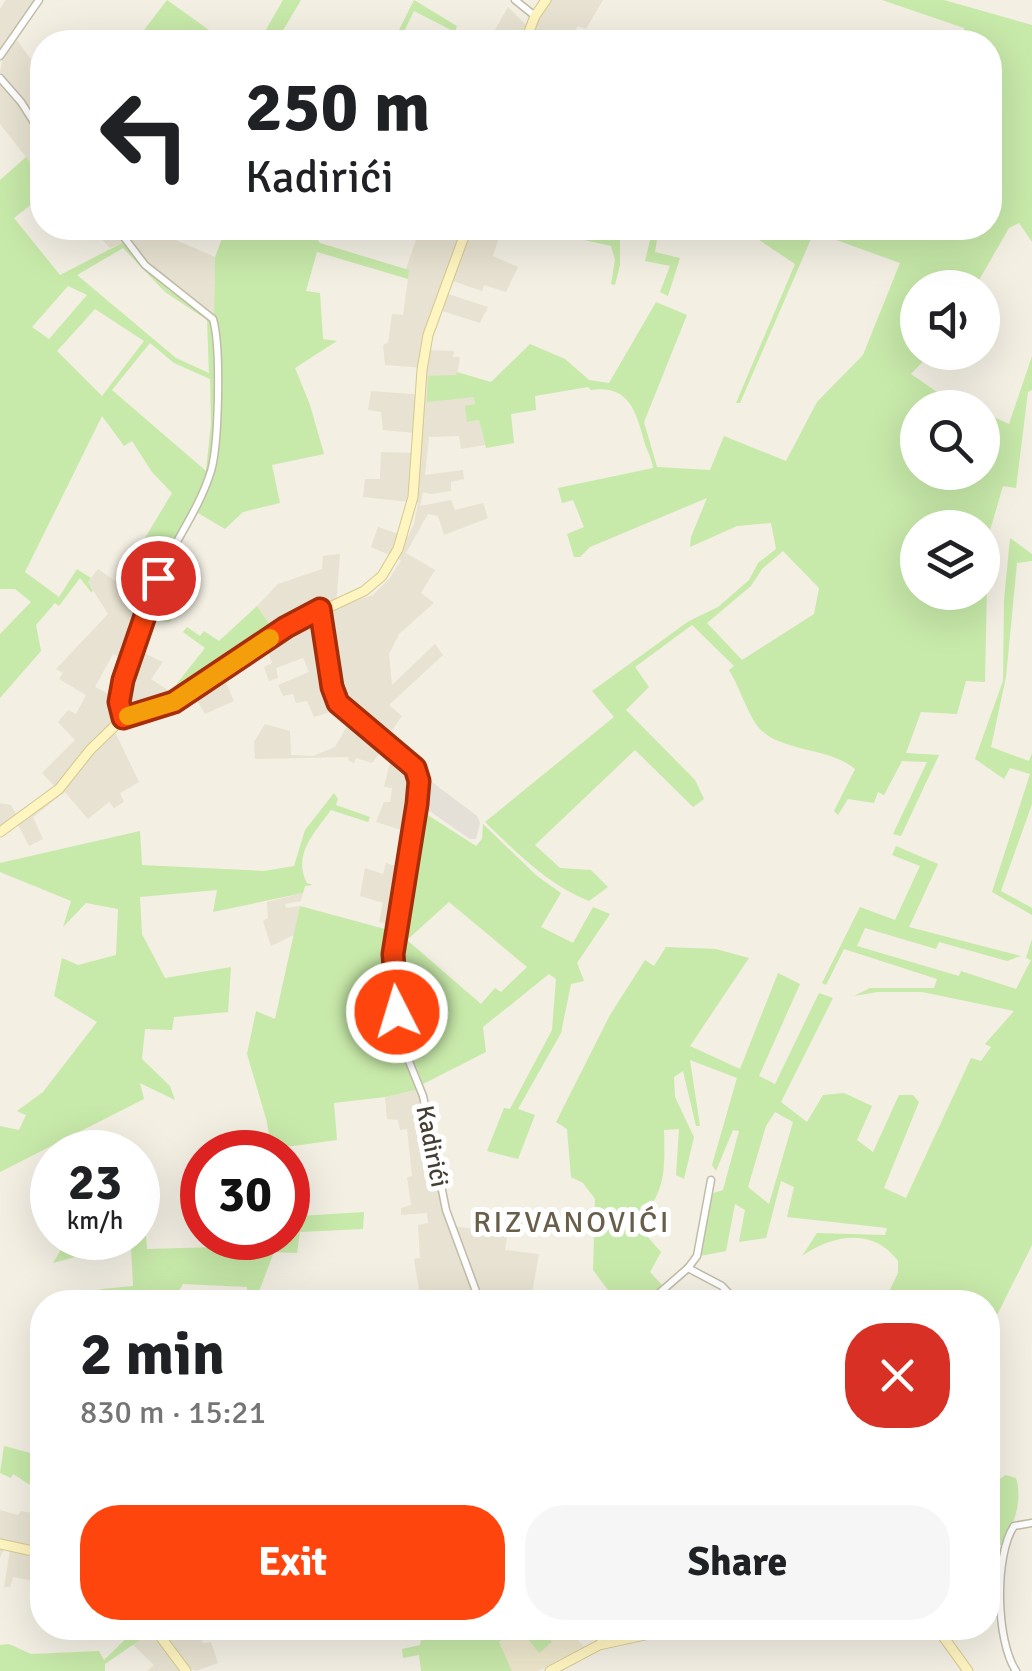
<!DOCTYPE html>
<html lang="en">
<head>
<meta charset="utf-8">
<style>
	:root { --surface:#fff; --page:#f6f6f6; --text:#202124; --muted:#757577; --accent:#ff450e }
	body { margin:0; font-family:Signika,sans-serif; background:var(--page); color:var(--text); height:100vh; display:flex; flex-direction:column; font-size:38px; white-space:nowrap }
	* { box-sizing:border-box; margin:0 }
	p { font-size:32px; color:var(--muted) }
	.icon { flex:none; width:55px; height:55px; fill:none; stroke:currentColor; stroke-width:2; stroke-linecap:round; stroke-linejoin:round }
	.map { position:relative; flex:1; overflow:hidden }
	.sheet { position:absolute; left:30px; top:1290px; width:970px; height:350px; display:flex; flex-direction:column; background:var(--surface); border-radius:40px; box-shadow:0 10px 40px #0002 }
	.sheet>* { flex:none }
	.banner { position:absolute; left:30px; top:30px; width:972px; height:210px; border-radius:40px; box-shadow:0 10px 40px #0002; background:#fff; color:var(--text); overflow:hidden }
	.controls { position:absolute; left:900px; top:270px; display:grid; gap:20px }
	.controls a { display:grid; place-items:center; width:100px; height:100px; border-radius:50%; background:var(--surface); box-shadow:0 10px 40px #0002; font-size:50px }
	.speed { position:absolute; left:30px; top:1130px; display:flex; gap:20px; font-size:50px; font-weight:700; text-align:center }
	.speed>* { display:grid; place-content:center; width:130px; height:130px; border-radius:50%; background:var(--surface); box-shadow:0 10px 40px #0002; line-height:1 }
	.speed small { font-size:25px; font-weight:400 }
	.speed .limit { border:15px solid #d22; background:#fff; color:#111 }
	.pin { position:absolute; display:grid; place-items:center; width:85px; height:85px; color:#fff; margin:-42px; border:5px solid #fff; border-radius:50%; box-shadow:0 2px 10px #0007 }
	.me { position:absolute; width:110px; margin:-55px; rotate:355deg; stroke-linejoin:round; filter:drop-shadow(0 0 8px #0008) }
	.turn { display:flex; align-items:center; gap:35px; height:210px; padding:0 50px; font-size:45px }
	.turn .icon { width:130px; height:130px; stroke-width:2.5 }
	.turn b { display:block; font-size:70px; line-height:85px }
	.round { display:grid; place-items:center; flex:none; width:105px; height:105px; border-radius:40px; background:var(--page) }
	.summary { display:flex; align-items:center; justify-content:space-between; height:170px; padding:0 50px }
	h1 { font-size:60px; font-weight:700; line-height:75px }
	.primary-button { display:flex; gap:20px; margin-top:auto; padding:20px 50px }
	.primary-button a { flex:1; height:115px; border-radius:40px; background:var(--accent); color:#fff; font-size:40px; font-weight:700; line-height:115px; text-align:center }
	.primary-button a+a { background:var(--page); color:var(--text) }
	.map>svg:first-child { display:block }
</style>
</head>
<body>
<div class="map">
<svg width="1032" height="1671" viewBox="0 0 1032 1671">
	<rect width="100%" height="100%" fill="#f3efe3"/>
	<g fill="#e7e2d1">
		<path d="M 6,0 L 39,0 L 0,56 L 0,9 Z"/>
		<path d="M 545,0 L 603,0 L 586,29 L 578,26 L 568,42 L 539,42 L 527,37 L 525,42 L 488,42 L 508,7 L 528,27 Z"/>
		<path d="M 17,40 L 42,75 L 42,130 L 0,72 L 3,57 Z"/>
		<path d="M 0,80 L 22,104 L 42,136 L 42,152 L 29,161 L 0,124 Z"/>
		<path d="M 92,228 L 173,228 L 169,237 L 215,257 L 214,319 L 184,301 L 187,298 L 148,265 L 129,240 L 110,248 Z"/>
		<path d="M 420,228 L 502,228 L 493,256 L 518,267 L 506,292 L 484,285 L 482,291 L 453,281 L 448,294 L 488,307 L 480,323 L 436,309 L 423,350 L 454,351 L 453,357 L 460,357 L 457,375 L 427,401 L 474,397 L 475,404 L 467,422 L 479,420 L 485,445 L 461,449 L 459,436 L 429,437 L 425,475 L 463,470 L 464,479 L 451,482 L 451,491 L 431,494 L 423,492 L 420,506 L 451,500 L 455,510 L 483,503 L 488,518 L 444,535 L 438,516 L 428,514 L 406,553 L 435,570 L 421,593 L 434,603 L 399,634 L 389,654 L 392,685 L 435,644 L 443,655 L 389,705 L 402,716 L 390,733 L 405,744 L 399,751 L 387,744 L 372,763 L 356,758 L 354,763 L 349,761 L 348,757 L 255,759 L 254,742 L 265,724 L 290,731 L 291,755 L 313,756 L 335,747 L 353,716 L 337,694 L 325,699 L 331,712 L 314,717 L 307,701 L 296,703 L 293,694 L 283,696 L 278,685 L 309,672 L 303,658 L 276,668 L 278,678 L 269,681 L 264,667 L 272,663 L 267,648 L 280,638 L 257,606 L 278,584 L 322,569 L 323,556 L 340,554 L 336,608 L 373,595 L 390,578 L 401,560 L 371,547 L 378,527 L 408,537 L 414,524 L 418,503 L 363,497 L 365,479 L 380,479 L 381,452 L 415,453 L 416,433 L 383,430 L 381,412 L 368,410 L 371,391 L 425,395 L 426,368 L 385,365 L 383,345 L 388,343 L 392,314 L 403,315 L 409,271 L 406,269 Z"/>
		<path d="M 98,569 L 127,589 L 130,584 L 135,588 L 139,581 L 152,591 L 135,649 L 163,662 L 151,679 L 178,697 L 123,711 L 120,703 L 128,662 L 113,654 L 95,687 L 117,698 L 120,713 L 115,732 L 139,782 L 120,793 L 124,802 L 114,808 L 109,802 L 88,819 L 65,792 L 33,817 L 43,839 L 29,846 L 15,819 L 0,830 L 0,803 L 11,805 L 21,823 L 30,817 L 27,810 L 57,789 L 42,773 L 75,740 L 58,722 L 68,710 L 76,714 L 86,695 L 59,679 L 63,673 L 56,669 L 108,614 L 88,582 Z"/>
		<path d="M 223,676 L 234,701 L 205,714 L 194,695 Z"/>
		<path d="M 396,755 L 409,764 L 417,779 L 411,833 L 376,822 L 384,802 L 390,802 L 392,788 L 384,787 L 389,766 Z"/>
		<path d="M 386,863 L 405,869 L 397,927 L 379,922 L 383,903 L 360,896 L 365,868 L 383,874 Z"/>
		<path d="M 303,893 L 301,901 L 285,904 L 286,908 L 300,906 L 294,935 L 271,946 L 263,921 L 268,918 L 267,902 Z"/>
		<path d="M 419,1089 L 434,1175 L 451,1233 L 454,1226 L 493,1232 L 507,1237 L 505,1250 L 539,1254 L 531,1299 L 547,1302 L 486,1302 L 463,1255 L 460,1258 L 478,1302 L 421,1302 L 414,1259 L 420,1258 L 418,1225 L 428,1223 L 427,1213 L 401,1215 L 401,1208 L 411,1205 L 407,1177 L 412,1176 L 407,1129 L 400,1130 L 398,1120 L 387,1119 L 385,1097 Z"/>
		<path d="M 0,1510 L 18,1515 L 21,1511 L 32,1513 L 31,1520 L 42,1523 L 40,1582 L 13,1577 L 10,1587 L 4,1587 L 11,1544 L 6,1544 L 0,1558 Z"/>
		<path d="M 157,1628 L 198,1628 L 203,1643 L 211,1642 L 218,1663 L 196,1671 L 189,1668 L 186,1671 L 147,1671 L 154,1665 L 132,1644 Z"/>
	</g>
	<path fill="#e4e0d8" d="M 424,776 L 477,816 L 480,823 L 476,839 L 470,839 L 422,806 Z"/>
	<path fill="#ede6cc" d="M 520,1628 L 567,1628 L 584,1647 L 538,1671 L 512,1671 L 499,1642 Z"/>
	<g fill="#c7e9a9" fill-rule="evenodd">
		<path d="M 167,0 L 216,35 L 212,42 L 135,42 Z"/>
		<path d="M 283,0 L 301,0 L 276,42 L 259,42 Z"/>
		<path d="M 414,0 L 457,26 L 455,32 L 414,11 L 399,42 L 393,42 Z"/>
		<path d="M 882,0 L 944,0 L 1032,25 L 1032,242 L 1019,223 L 1009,228 L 975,287 L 918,288 L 918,352 L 931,353 L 911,374 L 937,392 L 972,407 L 918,408 L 918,472 L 982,472 L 983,412 L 1009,424 L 1032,356 L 1032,390 L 1028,392 L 1016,488 L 1003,486 L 988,537 L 985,682 L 966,681 L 957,714 L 921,712 L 906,753 L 939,755 L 901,836 L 893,834 L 927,762 L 902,761 L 884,795 L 878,792 L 874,803 L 848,799 L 838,815 L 834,811 L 855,769 C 829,747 780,752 759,728 C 749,717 739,686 729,670 L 734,666 L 692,625 L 635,667 L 649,687 L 626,710 L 695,780 L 704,799 L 693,807 L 635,750 L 535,845 L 560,868 L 591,870 L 608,887 L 589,901 C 548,885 516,852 485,822 L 614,717 L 592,691 L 689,621 L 718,607 L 749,580 L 758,563 L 776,549 L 771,523 L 737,526 L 690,547 L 691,537 L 707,498 L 590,547 L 580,557 L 574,557 L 567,534 L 584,527 L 573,500 L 562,503 L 558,488 L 653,468 C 652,457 645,448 643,437 C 635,408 627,385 591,390 L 588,387 L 535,396 L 536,410 L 511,414 L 514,443 L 486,448 L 479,420 L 467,422 L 465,406 L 475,404 L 474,397 L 427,402 L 428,376 L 456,375 L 457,372 L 491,382 L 530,344 L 565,359 L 589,380 L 609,383 L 656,302 L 687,315 L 644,422 L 657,467 L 710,470 L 724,436 L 786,461 L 817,402 L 863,355 L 900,263 L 814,232 L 740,403 L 736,403 L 795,264 L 741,228 L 990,228 L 990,42 L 961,42 L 964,28 ZM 918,528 L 982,528 L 982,592 L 918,592 ZM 783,551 L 819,588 L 814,614 L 742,660 L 707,623 L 751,586 L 762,569 Z"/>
		<path d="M 42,152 L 42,196 L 14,218 L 60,275 L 126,241 L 169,290 L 214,317 L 215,257 L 226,228 L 309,228 L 320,243 L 409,270 L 408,279 L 317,252 L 306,291 L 320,293 L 323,339 L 337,341 L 295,368 L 310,405 L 324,454 L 272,465 L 280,503 L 243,512 L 225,529 L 198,513 L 212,475 L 159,575 L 136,553 L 172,493 L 152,472 L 132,441 L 124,446 L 102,416 L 25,572 L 59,597 L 77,569 L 91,578 L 88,582 L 93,591 L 91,592 L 80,578 L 59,606 L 55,603 L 36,625 L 41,651 L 0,698 L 0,634 L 31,602 L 15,589 L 0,589 L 0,180 L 26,157 L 29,161 ZM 123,248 L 165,292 L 207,320 L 209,373 L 176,358 L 77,275 ZM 68,286 L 87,295 L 49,339 L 32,327 ZM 95,309 L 144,341 L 102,396 L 57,351 ZM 150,343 L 174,363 L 210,379 L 211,423 L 206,471 L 112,390 Z"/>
		<path d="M 545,228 L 607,238 L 610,228 L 620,228 L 620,265 L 615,285 L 611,284 L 615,260 L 611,246 L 544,231 Z"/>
		<path d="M 653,228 L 659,228 L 655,252 L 680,258 L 668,296 L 660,292 L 670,266 L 645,261 Z"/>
		<path d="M 1010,538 L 1032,554 L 1032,561 L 1017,563 L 1006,677 L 991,747 L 1029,761 L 1032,753 L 1032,804 L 1001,891 L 1032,908 L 1032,915 L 992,892 L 1030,774 L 1010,768 L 1004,779 L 975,759 L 1003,681 L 1004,600 Z"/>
		<path d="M 165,571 L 196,595 L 169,622 L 149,620 L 155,592 Z"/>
		<path d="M 257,606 L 275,632 L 178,697 L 171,691 L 205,648 L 183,632 L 187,627 L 200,636 L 204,631 L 219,641 Z"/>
		<path d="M 334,793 L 338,799 L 336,805 L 370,817 L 368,822 L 331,810 C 315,832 292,855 307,883 L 313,885 L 305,886 L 303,893 L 213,912 L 217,890 L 140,897 L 142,934 L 165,978 L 231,967 L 228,1012 L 174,1017 L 172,1030 L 145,1029 L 142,1059 L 170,1086 L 175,1100 L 140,1083 L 144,1099 L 0,1172 L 0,1126 L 19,1130 L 26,1115 L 17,1111 L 43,1092 L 97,1022 L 54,996 L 62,958 L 78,965 L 116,955 L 118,909 L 86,903 L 63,927 L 71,901 L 0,872 L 0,863 L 140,831 L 142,865 L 264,871 L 294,866 L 305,830 Z"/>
		<path d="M 420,810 L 476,846 L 482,839 L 483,824 L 537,876 L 561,893 L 541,927 L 573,943 L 593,907 L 610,914 L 577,963 L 584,981 L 571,984 L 561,1033 L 518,1109 L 535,1115 L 518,1159 L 487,1151 L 504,1108 L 510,1109 L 552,1030 L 556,979 L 549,974 L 483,1027 L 486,1052 L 423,1084 L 405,1039 L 397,971 ZM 449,902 L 527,967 L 501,992 L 495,988 L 481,1004 L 407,940 Z"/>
		<path d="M 896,846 L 938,864 L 909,927 L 1021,956 L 1007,961 L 939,942 L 936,949 L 865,928 L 857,946 L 959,976 L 961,971 L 1016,989 L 1031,960 L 1026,958 L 1032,939 L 1032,1245 L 988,1333 L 988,1302 L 884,1302 L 898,1273 L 898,1261 C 873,1227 832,1235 802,1256 L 817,1233 L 885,1235 L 887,1228 L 787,1217 L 794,1187 L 781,1181 L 766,1238 L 739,1242 L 745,1210 L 735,1204 L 726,1251 L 700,1256 L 710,1194 L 723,1190 L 739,1131 L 733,1130 L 716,1171 L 712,1165 L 737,1078 L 690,1060 L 700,1126 L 696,1126 L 683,1071 L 674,1077 L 675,1097 L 694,1137 L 684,1179 L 676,1175 L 679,1129 L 664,1130 C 665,1173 666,1191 637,1225 L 661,1252 L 650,1272 L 662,1285 L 645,1302 L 617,1302 L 593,1270 L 595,1199 L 583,1183 L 571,1177 L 567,1129 L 556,1122 L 610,1015 L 645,960 L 654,966 L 666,947 L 716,949 L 749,958 L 690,1046 L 740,1069 L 778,973 L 800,984 L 759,1076 L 775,1084 L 819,993 L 833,998 L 781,1102 L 807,1122 L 823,1095 L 844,1093 L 872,1106 L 857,1140 L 873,1152 L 899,1095 L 913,1095 L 919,1102 L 884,1188 L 906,1198 L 971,1058 L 981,1061 L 991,1047 L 985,1044 L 1014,1011 L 922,992 L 878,992 L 854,996 L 870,988 L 934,988 L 937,979 L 844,949 L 826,985 L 822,983 L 860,907 L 895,920 L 920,866 L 892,855 ZM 775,1112 L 793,1122 L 769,1204 L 748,1187 L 766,1126 Z"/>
		<path d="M 300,906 L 396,932 C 387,988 400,1037 419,1089 L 385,1097 L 334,1103 L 337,1140 L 271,1149 L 267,1122 L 247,1054 L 256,1011 L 275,1019 Z"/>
		<path d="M 301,1196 L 299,1216 L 364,1212 L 363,1229 L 300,1232 L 297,1253 L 274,1252 L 255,1302 L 247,1302 L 247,1287 L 183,1284 L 175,1298 L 151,1296 L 147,1302 L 55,1302 L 102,1289 L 133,1286 L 131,1247 L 107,1248 L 53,1263 L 66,1241 L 63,1238 L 146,1236 L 147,1249 L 252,1246 L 255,1238 L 288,1238 L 288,1198 Z"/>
		<path d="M 4,1446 L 42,1456 L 42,1474 L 38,1474 L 35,1488 L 13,1474 L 11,1478 L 0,1473 Z"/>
		<path d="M 1006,1475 L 1016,1478 C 1023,1501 1014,1526 1001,1545 L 988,1543 L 988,1486 Z"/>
		<path d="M 137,1628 L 150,1628 L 153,1631 L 105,1664 L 105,1671 L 0,1671 L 0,1645 L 9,1644 L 31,1654 L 99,1651 L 104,1660 Z"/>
		<path d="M 423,1628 L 520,1628 L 499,1642 L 512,1671 L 421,1671 L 419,1655 L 403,1658 L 402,1649 L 420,1645 Z"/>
		<path d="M 532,1628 L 540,1628 L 552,1642 L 539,1653 L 524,1634 Z"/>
	</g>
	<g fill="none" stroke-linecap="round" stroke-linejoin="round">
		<g stroke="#c1bba8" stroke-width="9">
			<g id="street">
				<path d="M 515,0 L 535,16"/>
				<path d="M 0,56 L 39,0"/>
				<path d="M 0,78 L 21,102 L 42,135"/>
				<path d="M 117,228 L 145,265 L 213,319 C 221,346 219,443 211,471 C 198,513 170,547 154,587 C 149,598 148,612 145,624 C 136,652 110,689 123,718"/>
				<path d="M 320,611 L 331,687 L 338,703 L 410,762 L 417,773 L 418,796 L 393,954 L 394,987 L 404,1049 L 423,1096 L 446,1210 L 480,1302"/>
				<path d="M 688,1268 L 722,1286 L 737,1302"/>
				<path d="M 649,1302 L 688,1268 L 697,1256 L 711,1180"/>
				<path d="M 599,1645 L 606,1628"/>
				<path d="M 1016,1671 C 996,1641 994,1556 1014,1526 L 1032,1523"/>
			</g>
		</g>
		<g stroke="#d5c890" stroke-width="11">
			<g id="secondary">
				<path d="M 525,42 L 535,16 L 546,0"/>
				<path d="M 0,832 L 59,789 L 90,750 L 123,718 L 174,702 L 287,627 L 364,591 L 382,576 L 398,549 L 413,497 L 422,370 L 428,335 L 467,228"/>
				<path d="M 0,1544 L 42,1553"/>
				<path d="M 154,1628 L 186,1671"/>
				<path d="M 937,1628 L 968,1671"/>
				<path d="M 550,1671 L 599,1645 L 677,1628"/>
			</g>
		</g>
		<use href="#street" stroke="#fff" stroke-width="6"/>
		<use href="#secondary" stroke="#fff5c1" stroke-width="9"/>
	</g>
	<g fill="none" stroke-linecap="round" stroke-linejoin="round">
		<g stroke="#a62d09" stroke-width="25">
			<path id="route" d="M 158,578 L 123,680 L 119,702 L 123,718 L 174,702 L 286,627 L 320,609 L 332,687 L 338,703 L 415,768 L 419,781 L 417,804 L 393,954 L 397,1012"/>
		</g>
		<use href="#route" stroke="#ff450e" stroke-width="18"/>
		<path stroke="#f59e0b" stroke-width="18" d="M 128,716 L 174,702 L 270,638"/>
	</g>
	<g text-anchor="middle" stroke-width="10" stroke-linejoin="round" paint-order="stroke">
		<g font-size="25" fill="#453f33" stroke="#fff">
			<text transform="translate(433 1146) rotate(79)" y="9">Kadirići</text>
		</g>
		<g font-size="30" letter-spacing="2.5" fill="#685e4a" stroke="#fff">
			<text x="572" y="1232">RIZVANOVIĆI</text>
		</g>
	</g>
</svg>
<div class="controls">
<a><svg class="icon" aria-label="sound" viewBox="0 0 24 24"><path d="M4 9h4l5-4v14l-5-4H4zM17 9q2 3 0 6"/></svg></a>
<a><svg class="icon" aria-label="search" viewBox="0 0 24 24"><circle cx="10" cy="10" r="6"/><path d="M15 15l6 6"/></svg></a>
<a><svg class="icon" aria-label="layers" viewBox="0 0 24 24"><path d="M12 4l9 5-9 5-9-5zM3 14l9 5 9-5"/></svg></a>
</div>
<div class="speed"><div>23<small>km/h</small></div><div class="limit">30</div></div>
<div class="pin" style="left:158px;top:578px;background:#d93025"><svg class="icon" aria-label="arrive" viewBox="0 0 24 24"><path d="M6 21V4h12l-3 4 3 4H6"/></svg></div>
<svg class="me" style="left:397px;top:1012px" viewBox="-20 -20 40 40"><circle r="17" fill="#ff450e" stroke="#fff" stroke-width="3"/><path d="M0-11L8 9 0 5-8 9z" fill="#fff"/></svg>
<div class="banner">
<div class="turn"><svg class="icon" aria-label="left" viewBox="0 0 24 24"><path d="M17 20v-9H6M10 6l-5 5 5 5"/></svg><div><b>250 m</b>Kadirići</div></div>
</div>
<section class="sheet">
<div class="summary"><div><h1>2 min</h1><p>830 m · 15:21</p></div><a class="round" style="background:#d93025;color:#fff"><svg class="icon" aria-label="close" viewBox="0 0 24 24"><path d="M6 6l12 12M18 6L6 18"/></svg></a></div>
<div class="primary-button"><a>Exit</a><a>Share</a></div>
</section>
</div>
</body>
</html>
